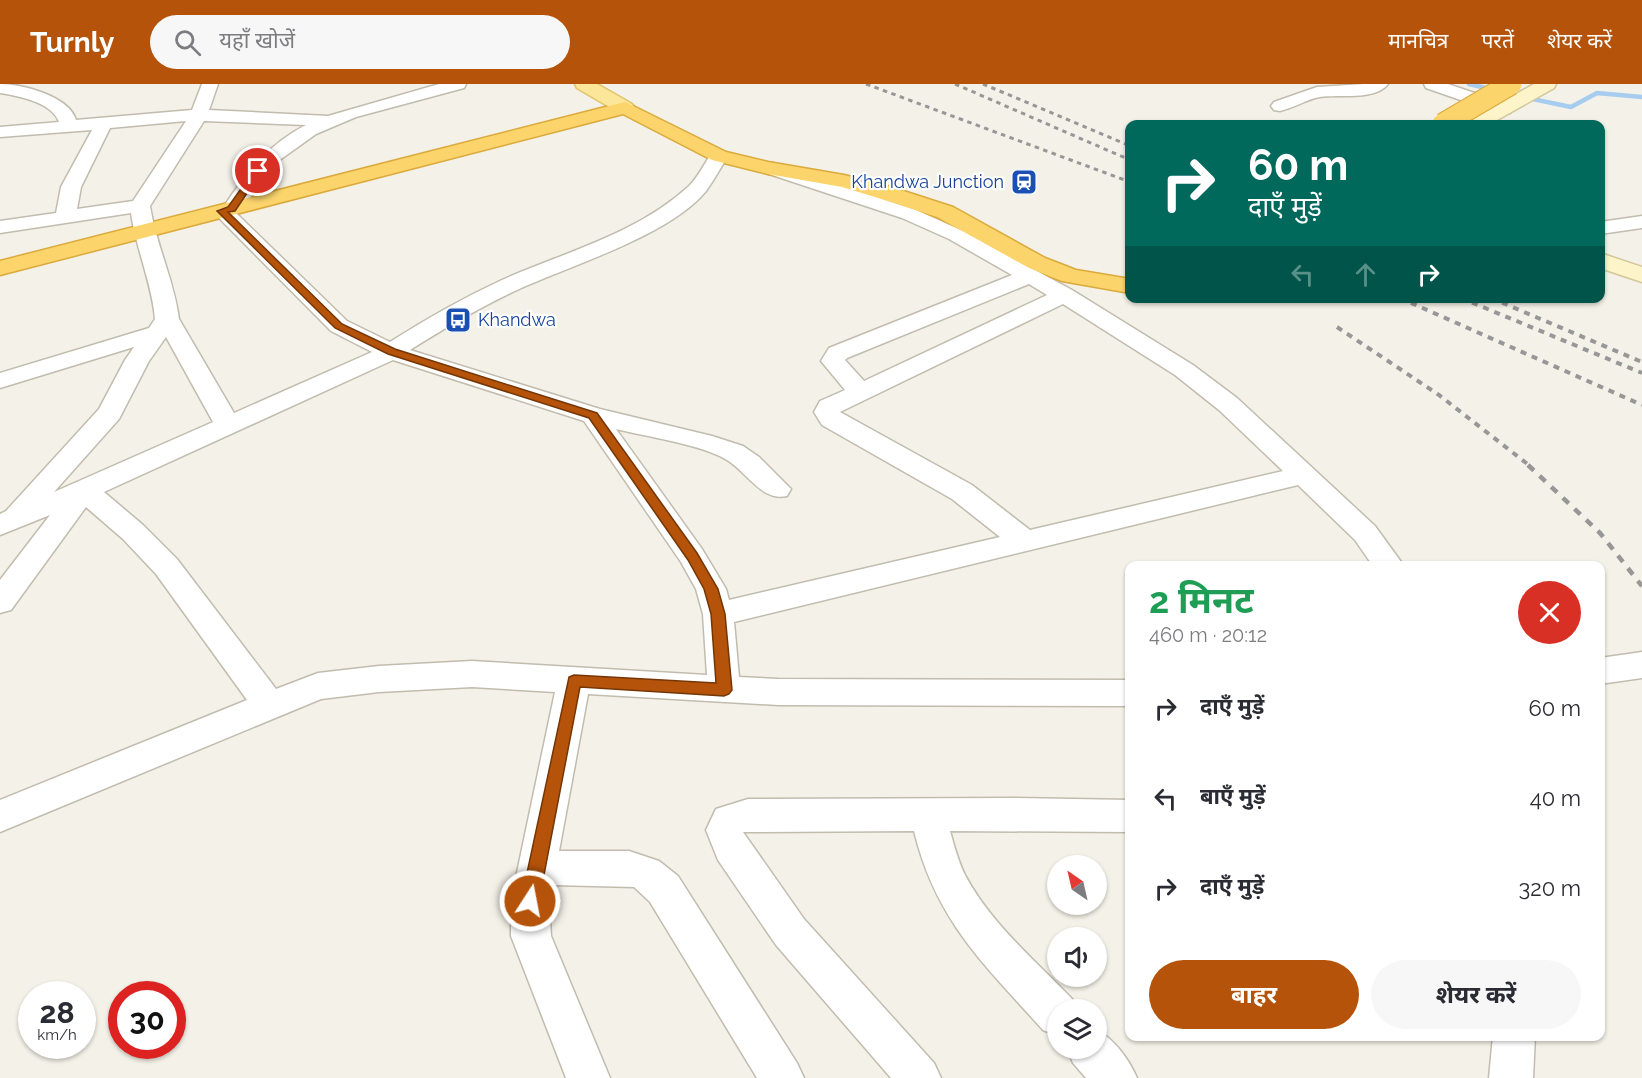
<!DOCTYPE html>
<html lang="hi">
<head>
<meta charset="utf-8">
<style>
	:root { --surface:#fff; --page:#f7f7f7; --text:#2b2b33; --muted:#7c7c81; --accent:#b45309 }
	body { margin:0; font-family:Raleway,"Noto Sans Devanagari",sans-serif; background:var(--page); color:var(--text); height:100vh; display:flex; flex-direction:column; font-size:22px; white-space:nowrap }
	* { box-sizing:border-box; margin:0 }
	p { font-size:20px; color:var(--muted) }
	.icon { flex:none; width:33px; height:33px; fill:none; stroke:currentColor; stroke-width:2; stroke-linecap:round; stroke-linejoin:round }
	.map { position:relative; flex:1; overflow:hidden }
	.drawer { position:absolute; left:1125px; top:477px; width:480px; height:480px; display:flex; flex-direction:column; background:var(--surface); border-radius:12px; box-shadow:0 2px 4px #0004 }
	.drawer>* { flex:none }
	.hud { position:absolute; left:1125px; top:36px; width:480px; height:183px; border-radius:12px; box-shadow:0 2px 4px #0004; background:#00695c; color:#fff; overflow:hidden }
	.needle { width:39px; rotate:326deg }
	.tools { position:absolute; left:1047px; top:771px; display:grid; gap:12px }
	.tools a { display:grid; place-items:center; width:60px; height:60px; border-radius:50%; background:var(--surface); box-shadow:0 2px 4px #0004; font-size:30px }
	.speed { position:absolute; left:18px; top:897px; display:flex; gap:12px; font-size:30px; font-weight:700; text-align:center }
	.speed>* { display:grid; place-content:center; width:78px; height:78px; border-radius:50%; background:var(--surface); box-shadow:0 2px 4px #0004; line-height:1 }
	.speed small { font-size:15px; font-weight:400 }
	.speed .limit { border:9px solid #d22; background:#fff; color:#111 }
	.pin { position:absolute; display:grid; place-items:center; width:51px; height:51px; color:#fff; margin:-26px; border:3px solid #fff; border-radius:50%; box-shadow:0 2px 6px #0007 }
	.me { position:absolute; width:66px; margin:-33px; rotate:11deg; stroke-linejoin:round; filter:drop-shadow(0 0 4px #0008) }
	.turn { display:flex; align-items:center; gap:21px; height:126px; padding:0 24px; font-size:27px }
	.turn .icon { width:78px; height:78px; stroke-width:2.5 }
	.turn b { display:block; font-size:42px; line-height:51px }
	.lanes { display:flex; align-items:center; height:57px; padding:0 24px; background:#0003; justify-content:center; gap:30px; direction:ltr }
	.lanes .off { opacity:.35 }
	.round { display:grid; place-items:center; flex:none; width:63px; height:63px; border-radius:32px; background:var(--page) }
	.headline { display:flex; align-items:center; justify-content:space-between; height:102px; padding:0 24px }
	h1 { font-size:36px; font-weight:700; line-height:45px; color:#1e9e55 }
	.cta { display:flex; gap:12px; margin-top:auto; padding:12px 24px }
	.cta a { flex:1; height:69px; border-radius:36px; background:var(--accent); color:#fff; font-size:24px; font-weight:700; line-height:69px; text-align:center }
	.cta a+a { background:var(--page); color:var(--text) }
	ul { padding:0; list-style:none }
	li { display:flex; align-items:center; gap:18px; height:90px; padding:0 24px }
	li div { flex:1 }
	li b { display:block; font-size:22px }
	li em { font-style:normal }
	header { display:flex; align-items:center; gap:36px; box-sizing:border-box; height:84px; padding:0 30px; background:var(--accent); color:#fff }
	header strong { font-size:28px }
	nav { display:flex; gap:33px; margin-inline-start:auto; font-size:21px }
	.search { width:420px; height:54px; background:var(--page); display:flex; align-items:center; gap:15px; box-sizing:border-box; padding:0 21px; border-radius:33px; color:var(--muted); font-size:22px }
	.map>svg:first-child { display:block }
</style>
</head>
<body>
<header>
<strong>Turnly</strong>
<div class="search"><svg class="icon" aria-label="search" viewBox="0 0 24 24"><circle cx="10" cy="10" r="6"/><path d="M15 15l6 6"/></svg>यहाँ खोजें</div>
<nav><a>मानचित्र</a><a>परतें</a><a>शेयर करें</a></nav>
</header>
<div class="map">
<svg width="1642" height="994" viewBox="0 0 1642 994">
	<rect width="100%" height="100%" fill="#f4f1e8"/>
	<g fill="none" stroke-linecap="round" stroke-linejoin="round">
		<g stroke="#a6cdef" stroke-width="4.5">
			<path d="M 1469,0 L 1494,6"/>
			<path d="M 1523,13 L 1571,23 L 1597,9 L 1642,13"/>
		</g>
		<g stroke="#c2bcae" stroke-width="3">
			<g id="street">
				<path d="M 0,0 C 22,0 69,12 76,36 L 192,26 L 202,0 L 218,0 L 209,26 L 328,32 L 439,0 L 466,0 L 464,4 L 356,33 L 316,50 L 281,75 L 237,130 L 347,237 L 390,258 C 426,235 463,214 502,196 C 565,168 637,150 689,102 C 698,93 705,79 712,68 L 726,68 L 728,72 C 721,83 714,96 706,107 C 669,152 571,181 517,206 C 480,223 445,244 410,266 L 600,325 L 712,352 L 743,362 L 759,373 L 791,405 L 787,412 C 762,418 747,388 727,376 C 704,361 644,352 616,345 L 702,465 L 726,505 L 729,516 L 1000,453 L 952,415 L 822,341 L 814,328 L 820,317 L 845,306 L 821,277 L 829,264 L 1012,191 L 949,155 L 902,134 L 766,89 L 763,85 L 766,81 L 773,79 L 916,126 L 963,147 L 1072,206 L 1193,281 L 1237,314 L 1375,442 L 1404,482 L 1373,482 L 1355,456 L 1298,401 L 734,538 L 739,593 L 778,595 L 1130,596 L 1130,622 L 778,621 L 588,610 L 559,767 L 629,767 L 659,777 L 678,792 L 797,979 L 804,994 L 757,994 L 650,818 L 634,803 L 552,801 L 549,817 L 551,852 L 610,994 L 566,994 L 511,852 L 511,817 L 555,608 L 472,603 L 379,608 L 321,615 L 0,748 L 0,716 L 247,616 L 156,490 L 123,455 L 86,423 L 11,526 L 0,529 L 0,496 L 50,431 L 0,451 L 0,430 L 6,427 L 99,325 L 125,276 L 134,263 L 0,304 L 0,289 L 149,244 L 155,235 C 152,199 136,165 131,129 L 0,149 L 0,137 L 56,129 L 61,103 L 92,46 L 0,53 L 0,43 L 59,38 C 52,18 18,12 0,9 ZM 186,37 L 133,117 L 77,125 L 81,103 L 110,44 ZM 204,37 L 306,41 C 270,59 246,89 224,122 L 215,123 L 212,127 L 331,247 L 372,268 L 234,329 L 179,235 C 174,196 156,161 150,122 ZM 1029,200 L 1047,211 L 864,297 L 845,276 L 847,274 ZM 1063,220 L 1175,291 L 1219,326 L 1283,387 L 1030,446 L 972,401 L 840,328 ZM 166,253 L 213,338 L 54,408 L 119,335 L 149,277 ZM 393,276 L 584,337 L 681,478 L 696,505 L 703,530 L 707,591 L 472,577 L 379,582 L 318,589 L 276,605 L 177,475 L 143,441 L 104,408 Z"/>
				<path d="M 1364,0 L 1388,0 C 1375,17 1339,10 1320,13 C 1307,15 1294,24 1280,27 L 1274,26 L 1271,22 L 1274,18 L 1317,3 Z"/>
				<path d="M 1424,0 L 1448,0 L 1510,21 L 1513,25 L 1510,29 L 1498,29 L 1426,4 Z"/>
				<path d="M 1642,132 L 1642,144 L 1600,150 L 1600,138 Z"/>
				<path d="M 1642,568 L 1642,594 L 1600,600 L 1600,574 Z"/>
				<path d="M 1011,714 L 1130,716 L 1130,748 L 950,747 C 954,761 958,777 965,791 C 990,839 1036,877 1073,916 L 1076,926 L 1058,926 L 1058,952 L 1043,946 C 984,880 936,837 914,747 L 743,748 L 804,835 L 934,979 L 941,994 L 891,994 L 776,861 L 718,776 L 706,746 L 716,725 L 748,715 Z"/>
				<path d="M 1096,946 C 1114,954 1130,977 1137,994 L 1086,994 L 1073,979 L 1067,964 L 1096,964 Z"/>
				<path d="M 1493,952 L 1535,952 L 1533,994 L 1489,994 Z"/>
			</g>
		</g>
		<g stroke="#d3c799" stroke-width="3">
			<g id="secondary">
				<path d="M 1534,0 L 1556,0 L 1554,4 L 1490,40 L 1467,40 L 1470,36 Z"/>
				<path d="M 1600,169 L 1642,183 L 1642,198 L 1600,184 Z"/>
			</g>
		</g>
		<g stroke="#e2c469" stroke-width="3">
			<path id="primary" d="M 575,0 L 597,0 L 632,20 L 635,24 L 632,28 L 618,28 L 577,4 Z"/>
		</g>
		<g stroke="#dbaa3c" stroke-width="3">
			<path id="highway" d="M 625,18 L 726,68 L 768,78 L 844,91 L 891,103 L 953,123 L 1045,174 L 1076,186 L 1130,195 L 1130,209 L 1062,197 L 1029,184 L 937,133 L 875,113 L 842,103 L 768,90 L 712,76 L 623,30 L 0,191 L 0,177 Z"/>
		</g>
		<use href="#street" fill="#fff" fill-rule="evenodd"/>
		<use href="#secondary" fill="#fef4c9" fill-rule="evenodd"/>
		<use href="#primary" fill="#fce699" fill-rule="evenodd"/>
		<use href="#highway" fill="#fbd46c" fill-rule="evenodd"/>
		<g stroke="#979797" stroke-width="3" stroke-dasharray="4.5 4.5" stroke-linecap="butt">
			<path d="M 866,0 L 1130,98"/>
			<path d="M 955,0 L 1130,76"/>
			<path d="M 983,0 L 1130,62"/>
		</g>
		<g stroke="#979797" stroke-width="4" stroke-dasharray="6 6" stroke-linecap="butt">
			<path d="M 1400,214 L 1642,321"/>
			<path d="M 1461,214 L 1642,289"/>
			<path d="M 1491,214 L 1642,278"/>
			<path d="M 1337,243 L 1439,311 L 1530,382"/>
		</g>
		<path stroke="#979797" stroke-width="4.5" stroke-dasharray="8 8" stroke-linecap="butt" d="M 1528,381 L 1600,449 L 1642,502"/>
		<g stroke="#dbaa3c" stroke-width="23" stroke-linecap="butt">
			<path id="highway-bridge" d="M 1443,40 L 1511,0"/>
		</g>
		<use href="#highway-bridge" stroke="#fbd46c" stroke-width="21"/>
	</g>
	<path fill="#b45309" stroke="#753606" stroke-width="1.5" d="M 255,85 L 262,87 L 235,127 L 228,128 L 342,240 L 395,265 L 597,329 L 697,469 L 718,505 L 725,530 L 732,606 L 729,610 L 724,612 L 580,603 L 539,817 L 536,823 L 530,825 L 524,823 L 521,817 L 569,593 L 574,591 L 716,599 L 711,530 L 704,505 L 688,476 L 589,334 L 388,270 L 335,244 L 217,127 L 228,123 Z"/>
	<defs>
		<g id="station-square" transform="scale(1.35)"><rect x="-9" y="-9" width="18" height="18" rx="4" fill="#1a4fb4" stroke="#fff"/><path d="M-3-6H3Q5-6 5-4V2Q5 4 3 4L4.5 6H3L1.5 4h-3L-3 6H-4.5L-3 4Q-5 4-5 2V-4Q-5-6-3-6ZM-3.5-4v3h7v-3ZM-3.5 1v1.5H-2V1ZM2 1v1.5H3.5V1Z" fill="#fff"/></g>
		<g id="bus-square" transform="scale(1.35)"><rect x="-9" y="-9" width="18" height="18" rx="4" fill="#1a4fb4" stroke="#fff"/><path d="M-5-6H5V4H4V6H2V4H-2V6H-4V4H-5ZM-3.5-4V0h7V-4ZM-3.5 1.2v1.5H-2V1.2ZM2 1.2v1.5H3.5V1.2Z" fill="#fff"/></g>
	</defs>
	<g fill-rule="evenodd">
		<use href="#station-square" x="1024" y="98"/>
		<use href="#bus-square" x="458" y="236"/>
	</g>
	<g text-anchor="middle" stroke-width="4.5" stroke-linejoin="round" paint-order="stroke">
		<g font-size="18" fill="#164399" stroke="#fff" text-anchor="end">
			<text x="1004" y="104">Khandwa Junction</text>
			<text x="478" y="242" text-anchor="start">Khandwa</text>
		</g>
	</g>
</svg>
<div class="tools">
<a><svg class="needle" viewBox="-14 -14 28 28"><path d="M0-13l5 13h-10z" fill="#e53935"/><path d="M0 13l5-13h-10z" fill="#7c7c81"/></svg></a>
<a><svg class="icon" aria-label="sound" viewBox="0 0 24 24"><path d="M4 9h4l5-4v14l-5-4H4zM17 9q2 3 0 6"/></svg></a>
<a><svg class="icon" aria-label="layers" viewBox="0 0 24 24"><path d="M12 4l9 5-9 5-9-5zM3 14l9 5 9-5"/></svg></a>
</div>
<div class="speed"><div>28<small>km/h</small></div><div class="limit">30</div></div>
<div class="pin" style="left:258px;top:87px;background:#d93025"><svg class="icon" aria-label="arrive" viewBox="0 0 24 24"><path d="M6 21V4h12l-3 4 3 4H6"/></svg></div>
<svg class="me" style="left:530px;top:817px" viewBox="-20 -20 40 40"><circle r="17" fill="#b45309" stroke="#fff" stroke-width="3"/><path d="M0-11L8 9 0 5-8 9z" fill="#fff"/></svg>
<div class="hud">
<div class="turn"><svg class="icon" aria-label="right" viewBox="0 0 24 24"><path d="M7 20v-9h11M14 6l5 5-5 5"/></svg><div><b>60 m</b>दाएँ मुड़ें</div></div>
<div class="lanes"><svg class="icon off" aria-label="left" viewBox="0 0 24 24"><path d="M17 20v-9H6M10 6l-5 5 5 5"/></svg><svg class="icon off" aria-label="ahead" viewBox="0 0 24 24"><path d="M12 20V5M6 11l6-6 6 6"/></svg><svg class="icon" aria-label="right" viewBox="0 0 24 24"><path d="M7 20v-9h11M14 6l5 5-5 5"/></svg></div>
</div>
<section class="drawer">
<div class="headline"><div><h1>2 मिनट</h1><p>460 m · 20:12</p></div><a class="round" style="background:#d93025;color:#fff"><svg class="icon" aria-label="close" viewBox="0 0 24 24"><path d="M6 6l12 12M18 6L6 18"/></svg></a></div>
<ul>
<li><svg class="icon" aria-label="right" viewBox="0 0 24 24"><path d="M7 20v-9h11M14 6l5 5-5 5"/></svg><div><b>दाएँ मुड़ें</b></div><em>60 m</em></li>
<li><svg class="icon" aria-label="left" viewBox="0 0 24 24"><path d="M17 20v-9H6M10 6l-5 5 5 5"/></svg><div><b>बाएँ मुड़ें</b></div><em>40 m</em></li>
<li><svg class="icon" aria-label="right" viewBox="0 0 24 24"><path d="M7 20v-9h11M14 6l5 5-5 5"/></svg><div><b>दाएँ मुड़ें</b></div><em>320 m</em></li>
</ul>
<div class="cta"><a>बाहर</a><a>शेयर करें</a></div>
</section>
</div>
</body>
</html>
